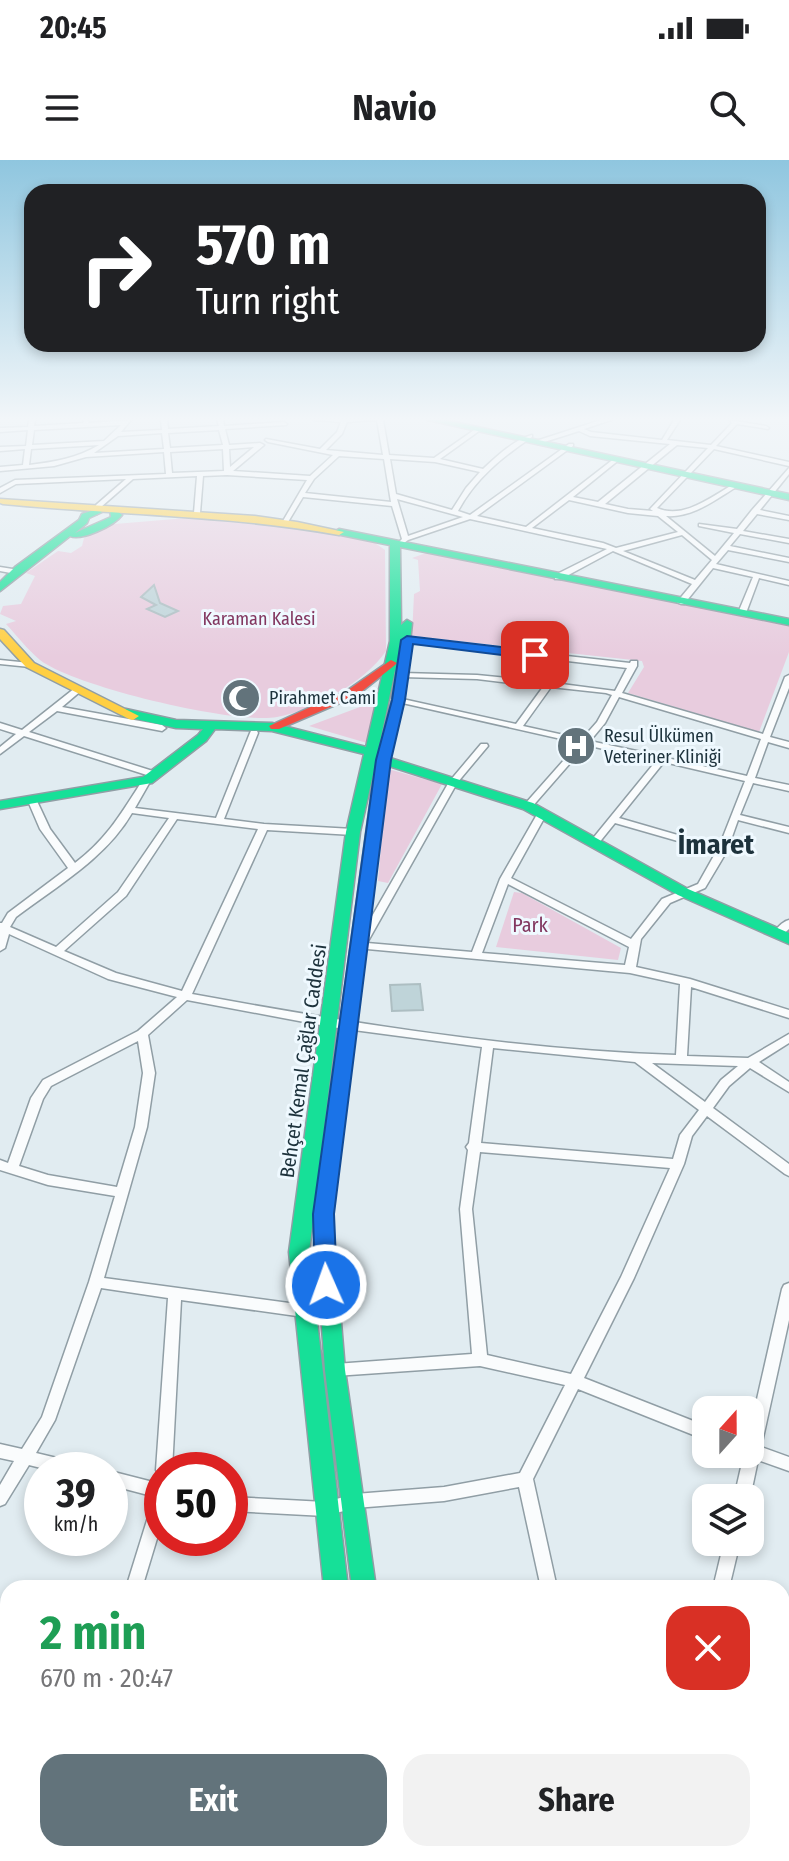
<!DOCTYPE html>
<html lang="en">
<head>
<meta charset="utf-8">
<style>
	:root { --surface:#fff; --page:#f2f2f2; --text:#202124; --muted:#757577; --accent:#62737b }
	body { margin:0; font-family:"Fira Sans Condensed",sans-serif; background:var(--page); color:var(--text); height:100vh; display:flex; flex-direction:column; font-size:30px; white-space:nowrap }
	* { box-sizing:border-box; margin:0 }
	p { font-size:26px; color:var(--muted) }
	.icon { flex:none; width:44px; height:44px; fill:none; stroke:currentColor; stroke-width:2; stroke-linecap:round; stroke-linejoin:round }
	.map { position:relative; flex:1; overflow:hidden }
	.details { position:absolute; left:0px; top:1420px; width:790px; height:282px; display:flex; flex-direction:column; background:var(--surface); border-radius:24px 24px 0 0; box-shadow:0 4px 12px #0003 }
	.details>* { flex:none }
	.banner { position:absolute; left:24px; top:24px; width:742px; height:168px; border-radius:24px; box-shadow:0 4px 12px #0003; background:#202124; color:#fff; overflow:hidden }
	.needle { width:52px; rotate:21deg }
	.buttons { position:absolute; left:692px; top:1236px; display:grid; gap:16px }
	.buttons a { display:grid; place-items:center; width:72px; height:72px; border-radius:16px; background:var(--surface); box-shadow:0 4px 12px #0003; font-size:40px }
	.speed { position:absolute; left:24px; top:1292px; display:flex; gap:16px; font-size:40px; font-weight:700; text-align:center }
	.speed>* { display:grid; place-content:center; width:104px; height:104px; border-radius:50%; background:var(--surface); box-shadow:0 4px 12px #0003; line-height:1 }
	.speed small { font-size:20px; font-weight:400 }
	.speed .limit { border:12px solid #d22; background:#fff; color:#111 }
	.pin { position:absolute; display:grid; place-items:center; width:68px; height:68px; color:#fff; margin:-34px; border-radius:16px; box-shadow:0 4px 12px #0006 }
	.me { position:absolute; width:88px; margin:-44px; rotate:358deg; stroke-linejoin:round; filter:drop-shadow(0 0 6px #0008) }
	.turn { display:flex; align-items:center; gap:28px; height:168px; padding:0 40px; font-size:36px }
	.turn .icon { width:104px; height:104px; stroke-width:2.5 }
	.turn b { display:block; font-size:56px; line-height:68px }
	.round { display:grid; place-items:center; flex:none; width:84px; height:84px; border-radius:24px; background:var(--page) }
	.head { display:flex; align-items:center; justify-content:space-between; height:136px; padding:0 40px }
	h1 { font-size:48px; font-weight:700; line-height:60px; color:#1e9e55 }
	.action { display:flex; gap:16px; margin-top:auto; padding:16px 40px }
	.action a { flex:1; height:92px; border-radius:24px; background:var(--accent); color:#fff; font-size:32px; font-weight:700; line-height:92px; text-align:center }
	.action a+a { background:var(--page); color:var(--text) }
	.status { display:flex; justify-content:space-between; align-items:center; height:56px; padding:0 40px; background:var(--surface); direction:ltr }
	.status svg { height:22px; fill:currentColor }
	header { display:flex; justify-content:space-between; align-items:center; height:104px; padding:0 40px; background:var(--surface); font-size:36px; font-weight:700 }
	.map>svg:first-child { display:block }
</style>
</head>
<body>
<div class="status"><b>20:45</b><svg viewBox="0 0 49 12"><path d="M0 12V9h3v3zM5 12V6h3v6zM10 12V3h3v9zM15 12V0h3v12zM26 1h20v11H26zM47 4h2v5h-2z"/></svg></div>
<header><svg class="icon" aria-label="menu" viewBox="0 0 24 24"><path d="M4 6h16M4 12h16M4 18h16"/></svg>Navio<svg class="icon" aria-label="search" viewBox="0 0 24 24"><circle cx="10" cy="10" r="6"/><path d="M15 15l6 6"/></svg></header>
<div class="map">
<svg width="789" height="1701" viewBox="0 0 789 1701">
	<rect width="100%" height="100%" fill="#e1ecf1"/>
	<g fill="#e8ccde">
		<path d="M 210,356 L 276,361 L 372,381 L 385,390 L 386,491 C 365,522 314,550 277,557 C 235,565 73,526 40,500 C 28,490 17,476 6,464 L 16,461 L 0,454 L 3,446 L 21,444 L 35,416 L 26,413 L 58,391 L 71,393 L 82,386 L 84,378 L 115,364 Z"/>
		<path d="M 426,393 L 789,465 L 789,492 L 759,572 L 628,533 L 644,507 L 642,501 L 412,476 L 414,434 L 420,431 L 418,400 L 412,398 Z"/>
		<path d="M 376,541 L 367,583 L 309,566 Z"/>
		<path d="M 388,609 L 442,624 L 388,723 L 378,721 Z"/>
		<path d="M 514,732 L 522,733 L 621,788 L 618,800 L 496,787 Z"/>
	</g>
	<g fill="#bfd4d9" stroke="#adbec2" stroke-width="2">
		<path d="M 154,425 L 160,443 L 178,451 L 165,457 L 147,449 L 156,445 L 141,437 Z"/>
		<path d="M 234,529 L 255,531 L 247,546 L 226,544 Z"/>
		<path d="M 420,824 L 423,850 L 392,851 L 390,825 Z"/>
	</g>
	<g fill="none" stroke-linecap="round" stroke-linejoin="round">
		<g stroke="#909ea5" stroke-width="3">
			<g id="street">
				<path d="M 29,260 L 35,260 L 34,266 L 83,263 L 84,260 L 88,260 L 89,263 L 131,260 L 121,272 L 162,270 L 161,260 L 167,260 L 168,269 L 219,266 L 217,260 L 223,260 L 224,266 L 284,262 L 287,264 L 286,265 L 225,269 L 229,285 L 260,283 L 264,285 L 233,311 L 310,316 L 333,295 L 268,282 L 265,280 L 266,279 L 320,289 L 337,272 L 341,262 L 314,260 L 376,260 L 347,262 L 342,274 L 326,290 L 383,295 L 377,260 L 383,260 L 389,295 L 434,298 L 477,268 L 480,270 L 479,271 L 440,299 L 483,309 C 496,297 515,279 532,275 L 532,277 C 502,297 475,319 458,351 L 470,355 L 569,284 L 573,284 L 573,286 L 477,356 L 526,367 L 615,298 L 620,299 L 573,337 L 598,342 L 670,284 L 590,276 L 579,271 L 538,284 L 535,282 L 536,281 L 601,260 L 611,260 L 584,269 L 591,272 L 662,280 L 674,260 L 680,260 L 667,280 L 711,285 L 732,263 L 730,260 L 766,266 L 769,268 L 768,269 L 737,264 L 716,286 L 789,302 L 789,306 L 714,289 L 657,348 C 684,360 712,336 734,324 L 738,324 L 738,326 C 716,339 693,358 666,356 L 715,396 L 734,373 L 699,366 L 699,364 L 737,369 L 752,350 L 789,308 L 789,314 L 760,350 L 789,356 L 789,360 L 757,354 L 743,371 L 789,379 L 789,383 L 740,374 L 730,386 L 789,398 L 789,402 L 728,390 L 716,404 L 789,421 L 789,425 L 759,418 L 746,453 L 742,455 L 738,453 L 753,417 L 713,408 L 684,444 L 681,444 L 677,442 L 692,424 L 613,391 L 561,419 L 555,419 L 555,415 L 607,389 L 470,359 L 408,380 L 400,386 L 397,384 L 402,379 L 392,346 L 303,337 L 288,362 L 284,362 L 283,361 L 307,320 L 227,315 L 203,316 L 200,353 L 197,355 L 194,353 L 197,316 L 133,319 L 101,347 L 100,352 L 97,354 L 94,352 L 96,345 L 126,319 L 16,324 L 0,333 L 0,328 L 15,320 L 166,314 L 164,292 L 86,297 L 54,306 L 0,311 L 0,307 L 23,305 L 25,289 L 0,291 L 0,287 L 26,286 L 28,270 L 0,272 L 0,268 L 28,267 ZM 121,265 L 104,281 L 32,285 L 34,270 ZM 219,270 L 223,285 L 170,288 L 168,273 ZM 162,273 L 164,289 L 94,293 L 118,276 ZM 99,285 C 77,298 55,302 29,305 L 31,289 ZM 677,285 L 708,288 L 651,348 L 650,349 L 653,351 L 628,349 L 605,344 ZM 254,287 L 230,307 L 229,289 ZM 223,289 L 224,311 L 172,313 L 170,292 ZM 339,296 L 384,299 L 391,342 L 305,333 L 314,319 ZM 390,299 L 435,302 L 480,312 L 466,328 L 452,350 L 396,334 ZM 397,339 L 463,357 L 408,376 ZM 569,340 L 628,353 L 658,356 L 678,372 L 616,388 L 603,383 L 532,368 ZM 682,375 L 712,400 L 695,420 L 623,391 Z"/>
				<path d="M 0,407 L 19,410 L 20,412 L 16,414 L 0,411 Z"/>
				<path d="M 404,478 L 630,503 L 631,501 L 637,501 L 637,506 L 622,533 L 763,574 L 785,517 L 789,515 L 789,528 L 770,577 L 789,582 L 789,588 L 768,582 L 755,618 L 789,625 L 789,631 L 753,623 L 740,655 L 789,667 L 789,673 L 738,660 L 727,691 L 705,728 L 670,743 L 641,779 L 636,807 L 690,819 L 789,850 L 789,858 L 691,827 L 687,896 L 748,898 L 789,874 L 789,883 L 759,902 L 789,922 L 789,932 L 750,908 L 729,926 L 713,948 L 789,1004 L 789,1016 L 785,1014 L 707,956 L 692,976 L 684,1004 L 634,1118 L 584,1218 L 706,1266 L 706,1280 L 578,1229 L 533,1319 L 557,1428 L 541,1428 L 519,1327 L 444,1341 L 355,1348 L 325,1356 L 230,1351 L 230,1337 L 325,1342 L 355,1334 L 444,1327 L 520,1313 L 565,1225 L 480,1206 L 335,1216 L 330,1214 L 328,1210 L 330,1206 L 335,1204 L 472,1194 L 460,1049 L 468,990 L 466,987 L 469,983 L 482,887 L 331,867 L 187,840 L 148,875 L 155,913 L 147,967 L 104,1118 L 304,1145 L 309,1147 L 311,1151 L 309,1155 L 304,1157 L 181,1140 L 172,1310 L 162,1310 L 162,1316 L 159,1315 L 156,1310 L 168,1138 L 101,1128 L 55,1260 L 36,1293 L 78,1303 L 83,1305 L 86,1310 L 49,1310 L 29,1305 L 5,1344 L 0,1346 L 0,1325 L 14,1301 L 0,1298 L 0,1284 L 22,1289 L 42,1257 L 89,1122 L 115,1036 L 48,1025 L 0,1010 L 0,1000 L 8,1003 L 31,938 L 43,920 L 138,871 L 177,837 L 108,819 L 9,774 L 5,788 L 0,791 L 0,763 L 2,763 L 8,753 L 68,708 L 40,669 L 28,641 L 30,639 L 36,639 L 50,669 L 75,703 C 108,678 122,652 144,618 L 150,618 L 151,620 L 135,648 L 216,658 L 250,573 L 251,571 L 257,571 L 258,573 L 224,659 L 264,664 L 353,669 L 358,672 L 353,675 L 267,670 L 192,834 C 351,863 513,890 676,895 L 680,824 L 630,813 L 356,788 L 355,786 L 449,622 L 481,584 L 487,584 L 488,586 L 457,623 L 367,783 L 472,792 L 500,719 L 539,651 L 542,650 L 547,653 L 511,718 L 631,779 L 662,739 L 698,724 L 716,692 L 615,663 L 598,684 L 592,684 L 590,682 L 656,601 L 586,585 L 531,648 L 528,649 L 523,646 L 525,644 L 579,583 L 398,542 L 394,540 L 398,538 L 516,564 L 543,527 L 477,519 L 402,517 L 398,515 L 402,513 L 477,515 L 547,522 L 550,521 L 554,523 L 615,531 L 627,508 L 407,482 L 404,482 ZM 551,527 L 606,533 L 612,535 L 597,562 L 582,579 L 523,566 ZM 619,537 L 761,579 L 747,616 L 667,598 L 663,595 L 660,596 L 590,581 L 605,563 ZM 664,602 L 745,621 L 719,687 L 619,658 ZM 132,653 L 169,658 L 118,732 L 56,787 L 10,767 L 16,757 C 57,726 106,698 132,653 ZM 177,659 L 258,669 L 182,831 L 116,813 L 64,791 L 126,736 ZM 508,724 L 629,787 L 625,805 L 482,793 ZM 138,881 L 143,913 L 135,967 L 117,1027 L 48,1015 L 19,1006 L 43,939 L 51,926 ZM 493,888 L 635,902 L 699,950 L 680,975 L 673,999 L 481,983 ZM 652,903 L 738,906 L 721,920 L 705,942 ZM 480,992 L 670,1008 L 621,1117 L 571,1214 L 487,1195 L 472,1049 Z"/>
				<path d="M 0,500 L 30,503 L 34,505 L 30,507 L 0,504 Z"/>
				<path d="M 75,528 L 78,528 L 82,530 L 62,547 L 162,565 L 166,568 L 162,571 L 57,551 L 29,572 L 156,612 L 156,616 L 150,616 L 24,576 L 0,594 L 0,587 L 16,574 L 0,569 L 0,563 L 22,570 Z"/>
				<path d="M 789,760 L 789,769 L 781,776 L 773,776 L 772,774 C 776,769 783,761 789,760 Z"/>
				<path d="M 789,1123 L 789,1160 L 761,1287 L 789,1297 L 789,1311 L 758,1300 L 750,1338 L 734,1338 L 744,1294 L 750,1294 L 750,1270 L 782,1129 L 784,1125 Z"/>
				<path d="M 110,1311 L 153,1322 L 158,1324 L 162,1329 L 162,1362 L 142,1428 L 126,1428 L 153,1341 L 148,1335 L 110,1325 Z"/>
				<path d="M 724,1382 L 740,1382 L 729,1428 L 713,1428 Z"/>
				<path d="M 0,1651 L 8,1654 L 8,1673 L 0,1670 Z"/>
				<path d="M 69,1694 L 100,1694 L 103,1701 L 72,1701 Z"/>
				<path d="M 599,1694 L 617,1694 L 619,1701 L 601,1701 Z"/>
				<path d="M 658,1694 L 676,1694 L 675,1701 L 657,1701 Z"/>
			</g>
		</g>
		<g stroke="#909ea5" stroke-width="3">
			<g id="fast">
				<path d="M 428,260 L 445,260 L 789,334 L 789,340 Z"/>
				<path d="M 97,349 L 102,352 L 89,358 L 87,363 L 75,373 L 111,357 L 110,350 L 116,350 L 122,355 C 114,366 81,381 70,376 L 0,431 L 0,422 L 15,407 L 79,360 L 82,354 Z"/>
				<path d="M 339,369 L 789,459 L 789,465 L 400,387 L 401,465 L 407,460 L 412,463 L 404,540 L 390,598 L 533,643 L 688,729 L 789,773 L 789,784 L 678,735 L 523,649 L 389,606 L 332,1054 L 345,1210 L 376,1428 L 352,1428 L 325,1210 L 314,1054 L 376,601 L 360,672 L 309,1092 L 348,1428 L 324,1428 L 289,1092 L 346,672 L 364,594 L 272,571 L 215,569 L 206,581 L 152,623 L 0,649 L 0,641 L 143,617 L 198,575 L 203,569 L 176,568 L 122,556 L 122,550 L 126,549 L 176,560 L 272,563 L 366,587 L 390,481 L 390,385 L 336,374 L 334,372 ZM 396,505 L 392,540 L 379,592 L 378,591 Z"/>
				<path d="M 354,1694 L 380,1694 L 381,1701 L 353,1701 Z"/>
				<path d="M 386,1694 L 412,1694 L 414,1701 L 386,1701 Z"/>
			</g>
		</g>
		<g stroke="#909ea5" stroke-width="3">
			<g id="slow">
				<path d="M 0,339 L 255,356 L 297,362 L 344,372 L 339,375 C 228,355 115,355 3,344 L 0,343 Z"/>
				<path d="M 0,469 L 4,470 L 34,503 L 139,556 L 133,560 L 129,559 L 26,507 L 0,479 Z"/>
			</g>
		</g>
		<g stroke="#909ea5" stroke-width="3">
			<path id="jam" d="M 391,500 L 397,503 L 395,505 L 356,536 L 279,569 L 271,569 L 269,566 L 348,530 Z"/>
		</g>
		<use href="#street" fill="#fafcfd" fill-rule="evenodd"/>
		<use href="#fast" fill="#16e098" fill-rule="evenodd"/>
		<use href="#slow" fill="#ffcf43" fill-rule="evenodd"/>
		<use href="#jam" fill="#f24e42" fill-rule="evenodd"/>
	</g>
	<linearGradient id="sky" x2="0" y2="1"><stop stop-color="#8fc6df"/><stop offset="0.52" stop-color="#f2f6f9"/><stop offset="1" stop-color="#f2f6f9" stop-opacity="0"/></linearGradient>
	<rect width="789" height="498" fill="url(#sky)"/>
	<path fill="#1a73e8" stroke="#114b97" stroke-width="2" d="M 407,476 L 535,491 L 541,495 L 535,499 L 413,484 L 405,540 L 391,600 L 334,1054 L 337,1125 L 334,1132 L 318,1132 L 315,1125 L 313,1054 L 376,600 L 392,540 L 401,480 Z"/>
	<defs>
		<g id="mosque-disc" transform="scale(2)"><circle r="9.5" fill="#62737b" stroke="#eff9ff"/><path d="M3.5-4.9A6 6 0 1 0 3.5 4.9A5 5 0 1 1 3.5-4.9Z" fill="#fff"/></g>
		<g id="hospital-disc" transform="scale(2)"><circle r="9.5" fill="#62737b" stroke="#eff9ff"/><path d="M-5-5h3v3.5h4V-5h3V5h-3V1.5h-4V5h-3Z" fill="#fff"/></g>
	</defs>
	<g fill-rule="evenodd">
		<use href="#mosque-disc" x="241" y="538"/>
		<use href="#hospital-disc" x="576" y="586"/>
	</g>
	<g text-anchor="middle" stroke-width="6" stroke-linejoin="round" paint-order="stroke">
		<g font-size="18" fill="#823760" stroke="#eff9ff">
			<text x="259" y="465">Karaman Kalesi</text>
		</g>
		<g font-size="18" fill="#1d323c" stroke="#eff9ff" text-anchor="start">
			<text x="269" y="544">Pirahmet Cami</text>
			<text x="604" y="582">Resul Ülkümen<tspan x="604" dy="21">Veteriner Kliniği</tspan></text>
		</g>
		<g font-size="20" fill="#823760" stroke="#eff9ff">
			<text x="530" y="772">Park</text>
		</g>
		<g font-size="20" fill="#1d323c" stroke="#eff9ff">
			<text transform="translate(303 901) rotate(-82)" y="7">Behçet Kemal Çağlar Caddesi</text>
		</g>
		<g font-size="28" font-weight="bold" fill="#1d323c" stroke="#eff9ff">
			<text x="716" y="694">İmaret</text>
		</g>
	</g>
</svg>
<div class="buttons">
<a><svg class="needle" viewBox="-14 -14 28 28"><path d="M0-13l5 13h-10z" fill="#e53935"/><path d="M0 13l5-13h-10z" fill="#757577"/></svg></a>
<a><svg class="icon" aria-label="layers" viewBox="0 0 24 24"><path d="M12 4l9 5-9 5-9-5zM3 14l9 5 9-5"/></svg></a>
</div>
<div class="speed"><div>39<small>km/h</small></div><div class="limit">50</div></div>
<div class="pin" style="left:535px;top:495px;background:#d93025"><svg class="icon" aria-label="arrive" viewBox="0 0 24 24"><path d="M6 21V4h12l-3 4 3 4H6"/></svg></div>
<svg class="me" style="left:326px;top:1125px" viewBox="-20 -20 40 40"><circle r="17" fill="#1a73e8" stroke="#fff" stroke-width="3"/><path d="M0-11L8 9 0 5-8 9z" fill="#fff"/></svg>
<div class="banner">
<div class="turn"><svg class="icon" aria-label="right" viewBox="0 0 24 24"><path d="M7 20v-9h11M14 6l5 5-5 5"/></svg><div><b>570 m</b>Turn right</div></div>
</div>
<section class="details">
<div class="head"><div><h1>2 min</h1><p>670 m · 20:47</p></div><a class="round" style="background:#d93025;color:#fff"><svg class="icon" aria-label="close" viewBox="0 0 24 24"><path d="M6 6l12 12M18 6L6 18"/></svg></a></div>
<div class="action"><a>Exit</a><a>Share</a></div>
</section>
</div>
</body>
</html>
